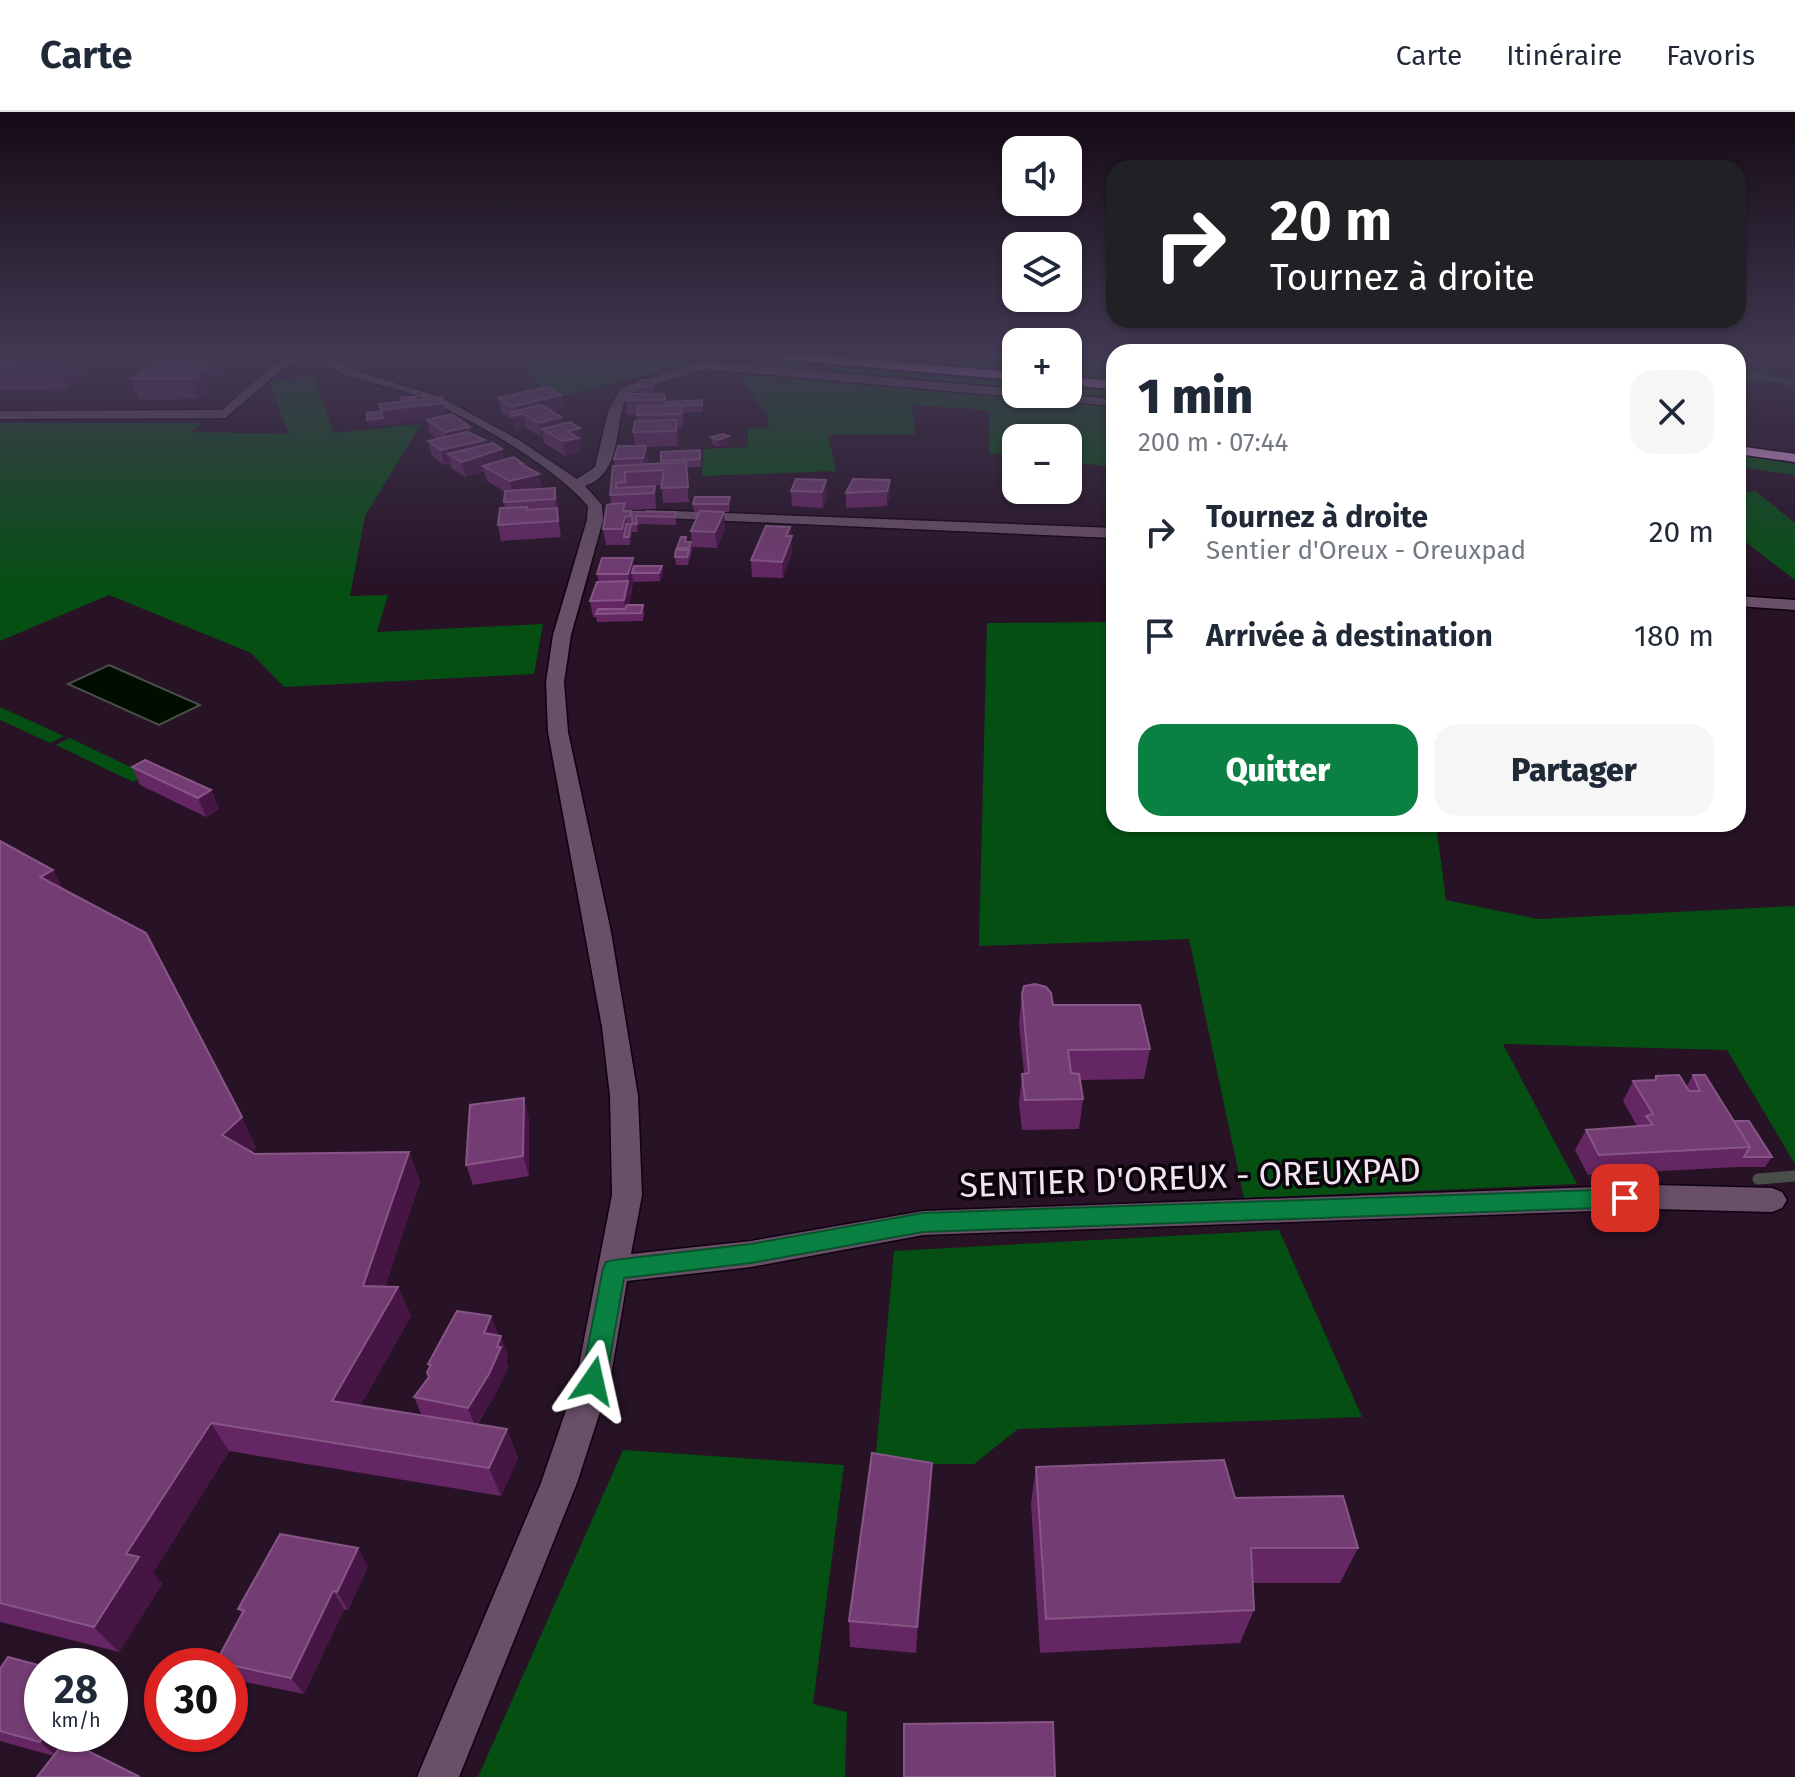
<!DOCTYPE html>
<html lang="fr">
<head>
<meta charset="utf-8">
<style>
	:root { --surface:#fff; --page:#f6f6f7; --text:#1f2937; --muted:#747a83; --line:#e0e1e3; --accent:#0b8043 }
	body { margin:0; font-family:"Fira Sans",sans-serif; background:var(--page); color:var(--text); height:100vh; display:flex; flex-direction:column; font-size:30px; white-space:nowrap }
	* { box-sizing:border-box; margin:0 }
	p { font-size:26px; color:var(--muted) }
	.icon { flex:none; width:44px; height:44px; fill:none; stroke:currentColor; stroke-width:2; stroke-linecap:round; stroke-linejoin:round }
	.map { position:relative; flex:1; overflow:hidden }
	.panel { position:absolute; left:1106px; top:232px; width:640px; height:488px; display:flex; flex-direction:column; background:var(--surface); border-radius:24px; box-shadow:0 2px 6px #0004 }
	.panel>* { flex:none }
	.top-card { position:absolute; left:1106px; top:48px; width:640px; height:168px; border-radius:24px; box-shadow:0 2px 6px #0004; background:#202124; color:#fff; overflow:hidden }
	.tools { position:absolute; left:1002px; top:24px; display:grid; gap:16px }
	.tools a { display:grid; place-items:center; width:80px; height:80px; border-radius:16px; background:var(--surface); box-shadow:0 2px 6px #0004; font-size:40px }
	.speed { position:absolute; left:24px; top:1536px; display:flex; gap:16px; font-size:40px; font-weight:700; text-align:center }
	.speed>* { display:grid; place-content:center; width:104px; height:104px; border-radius:50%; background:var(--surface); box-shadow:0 2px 6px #0004; line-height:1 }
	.speed small { font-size:20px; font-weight:400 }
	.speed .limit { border:12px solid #d22; background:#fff; color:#111 }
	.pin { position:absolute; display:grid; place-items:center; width:68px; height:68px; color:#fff; margin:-34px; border-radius:16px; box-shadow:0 4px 12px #0006 }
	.me { position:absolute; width:88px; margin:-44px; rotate:11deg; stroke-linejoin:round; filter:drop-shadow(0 0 6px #0008) }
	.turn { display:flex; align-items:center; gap:28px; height:168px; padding:0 32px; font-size:36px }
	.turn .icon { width:104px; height:104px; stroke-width:2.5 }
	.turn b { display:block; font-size:56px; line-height:68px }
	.round { display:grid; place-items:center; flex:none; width:84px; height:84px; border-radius:24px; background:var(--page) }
	.headline { display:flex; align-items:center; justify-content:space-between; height:136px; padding:0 32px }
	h1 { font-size:48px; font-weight:800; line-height:60px }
	.button { display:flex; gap:16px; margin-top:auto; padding:16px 32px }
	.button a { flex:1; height:92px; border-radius:24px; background:var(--accent); color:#fff; font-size:32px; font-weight:800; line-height:92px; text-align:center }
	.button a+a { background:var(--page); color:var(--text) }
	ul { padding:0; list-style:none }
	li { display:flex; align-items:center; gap:24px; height:104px; padding:0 32px }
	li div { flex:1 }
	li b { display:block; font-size:30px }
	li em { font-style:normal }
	header { display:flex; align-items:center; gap:48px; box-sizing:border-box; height:112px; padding:0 40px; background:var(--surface); border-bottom:2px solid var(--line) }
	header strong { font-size:38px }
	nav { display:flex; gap:44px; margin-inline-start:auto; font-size:28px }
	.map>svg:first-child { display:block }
</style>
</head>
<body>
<header>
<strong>Carte</strong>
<nav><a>Carte</a><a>Itinéraire</a><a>Favoris</a></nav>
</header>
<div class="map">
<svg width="1795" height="1665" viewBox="0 0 1795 1665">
	<rect width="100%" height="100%" fill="#271226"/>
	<g fill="#054f13">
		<path d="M 513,243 L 695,243 L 1016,270 L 1016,282 L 1068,282 L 1068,275 L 1114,279 L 1114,355 L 1068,350 L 1068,326 L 1016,326 L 1016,344 L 989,341 L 989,298 L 912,293 L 915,322 L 828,323 L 836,359 L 702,364 L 703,337 L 748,335 L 748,316 L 769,315 L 768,304 L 730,252 L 695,250 L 551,287 Z"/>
		<path d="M 811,243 L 1016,243 L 1016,260 Z"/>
		<path d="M 1068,243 L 1114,243 L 1114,259 L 1110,259 L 1105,267 L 1068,264 Z"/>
		<path d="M 1738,256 L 1795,266 L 1795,275 L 1758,269 L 1738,270 Z"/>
		<path d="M 314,264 L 334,321 L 421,312 L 365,404 L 350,484 L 388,483 L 377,520 L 543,512 L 534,562 L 284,575 L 251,541 L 109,483 L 0,529 L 0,311 L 201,311 L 191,320 L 289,322 L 269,270 Z"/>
		<path d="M 1738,343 L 1795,352 L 1795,363 L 1738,355 Z"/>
		<path d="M 1755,379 L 1795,411 L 1795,468 L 1738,424 L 1738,381 Z"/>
		<path d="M 1114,510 L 1114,712 L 1436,712 L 1446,788 L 1538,807 L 1795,794 L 1795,1052 L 1727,938 L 1503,932 L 1577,1072 L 1244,1086 L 1189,827 L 979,834 L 987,511 Z"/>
		<path d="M 0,595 L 64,624 L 50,631 L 0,608 Z"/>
		<path d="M 70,626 L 147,663 L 133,670 L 56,633 Z"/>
		<path d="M 1279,1118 L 1362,1305 L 1018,1317 L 974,1352 L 875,1352 L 894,1139 Z"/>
		<path d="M 623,1338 L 844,1353 L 813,1592 L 847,1600 L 845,1665 L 478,1665 Z"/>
	</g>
	<path fill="#000e00" stroke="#494e49" stroke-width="2" d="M 109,553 L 200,593 L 159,613 L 68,572 Z"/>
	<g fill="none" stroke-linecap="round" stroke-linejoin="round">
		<path stroke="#494e49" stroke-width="5" d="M 1738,261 L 1795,271"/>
		<path stroke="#494e49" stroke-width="11" d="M 1758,1067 L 1795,1064"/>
		<g stroke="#0f010f" stroke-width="3">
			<g id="street">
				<path d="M 297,243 L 314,243 L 284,256 L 225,306 L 0,307 L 0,299 L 222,298 L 276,250 Z"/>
				<path d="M 315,243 L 328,243 L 359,260 L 440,285 L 519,328 L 577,367 L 595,355 L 608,300 L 620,276 L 702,249 L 1016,277 L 1016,282 L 1114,286 L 1114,294 L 703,257 L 629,282 L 625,289 C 614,319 621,362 585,374 L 602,393 L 603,408 L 571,523 L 564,570 L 568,620 L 611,820 L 638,984 L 642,1083 L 631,1142 L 751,1129 L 923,1099 L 1654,1073 L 1772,1076 L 1782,1080 L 1787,1088 L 1782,1096 L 1772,1100 L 1654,1097 L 923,1123 L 751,1155 L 627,1169 L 610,1269 L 577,1371 L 459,1665 L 417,1665 L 541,1371 L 576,1269 L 612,1083 L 610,984 L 602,915 L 548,620 L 546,570 L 553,523 L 587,408 L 588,394 C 555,354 460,299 411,282 C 379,270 340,269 315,243 Z"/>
				<path d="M 646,398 L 1114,416 L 1114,426 L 641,405 L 639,402 Z"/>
				<path d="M 1738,484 L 1795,488 L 1795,498 L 1738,494 Z"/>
			</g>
		</g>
		<g stroke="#0f010f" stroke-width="3">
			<g id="highway">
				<path d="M 760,243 L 809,243 L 1016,260 L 1016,268 L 766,246 Z"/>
				<path d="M 1068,265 L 1114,269 L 1114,277 L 1068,273 Z"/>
				<path d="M 1738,334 L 1795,342 L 1795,350 L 1738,342 Z"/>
			</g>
		</g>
		<use href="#street" fill="#694f67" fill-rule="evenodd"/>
		<use href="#highway" fill="#df9cdb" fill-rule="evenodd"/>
	</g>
	<g fill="#642763">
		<path d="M 0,243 L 113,243 L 68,277 L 0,278 Z"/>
		<path d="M 162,243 L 229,243 L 233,255 L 198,287 L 139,288 L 131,267 Z"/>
		<path d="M 656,269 L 658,282 L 665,283 L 666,291 L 702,288 L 703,300 L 683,301 L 683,316 L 678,316 L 678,334 L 646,335 L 648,348 L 647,352 L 661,351 L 661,340 L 700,338 L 701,355 L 686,355 L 689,390 L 663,391 L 662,373 L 628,375 L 655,374 L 656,397 L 625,398 L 626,399 L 676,400 L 676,413 L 637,412 L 638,420 L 632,420 L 630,433 L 606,433 L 603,417 L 611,392 L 610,383 L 615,354 L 614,347 L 628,334 L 635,334 L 633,320 L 637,309 L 637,302 L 627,303 L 626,288 L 639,282 L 638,274 Z"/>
		<path d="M 561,283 L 563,297 L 552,300 L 562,312 L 582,330 L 579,331 L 581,340 L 565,344 L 544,331 L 543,324 L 541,325 L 526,316 L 515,318 L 513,308 L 501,300 L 498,286 Z"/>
		<path d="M 416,288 L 470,315 L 472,322 L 486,333 L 502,337 L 504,348 L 522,351 L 522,353 L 541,377 L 555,376 L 561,425 L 501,429 L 498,413 L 505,396 L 504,390 L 505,380 L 487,369 L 484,359 L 466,365 L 452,357 L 450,352 L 444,353 L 432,344 L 428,329 L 437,327 L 430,322 L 427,308 L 431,307 L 369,315 L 381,299 L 401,289 Z"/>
		<path d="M 711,325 L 730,332 L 719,335 L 712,332 Z"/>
		<path d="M 826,368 L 827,384 L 823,396 L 792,394 L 791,379 Z"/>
		<path d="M 890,368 L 890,384 L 887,394 L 846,396 L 846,381 Z"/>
		<path d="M 693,392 L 730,392 L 729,400 L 717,400 L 725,416 L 717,436 L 692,435 L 691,419 L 700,400 L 694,400 Z"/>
		<path d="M 790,415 L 792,441 L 783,466 L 752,465 L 751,448 Z"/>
		<path d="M 691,430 L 692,438 L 688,453 L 676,453 L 675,445 L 677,436 Z"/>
		<path d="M 634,454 L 662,454 L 663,462 L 660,469 L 633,470 L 629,493 L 643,493 L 644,502 L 643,509 L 597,510 L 596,505 L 593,505 L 590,489 L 599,470 L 597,462 Z"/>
		<path d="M 132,655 L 211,678 L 219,697 L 206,705 L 140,673 Z"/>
		<path d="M 0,729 L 53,758 L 63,777 L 256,1035 L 251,1040 L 255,1042 L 409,1040 L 420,1070 L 385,1174 L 398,1175 L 411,1204 L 360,1294 L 422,1304 L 414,1285 L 429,1265 L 429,1256 L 428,1252 L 491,1204 L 498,1223 L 508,1243 L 506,1249 L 508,1255 L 496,1281 L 477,1313 L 507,1317 L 518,1346 L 501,1384 L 229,1339 L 153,1461 L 162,1472 L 119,1540 L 0,1510 Z"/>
		<path d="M 1022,882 L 1053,893 L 1150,937 L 1144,967 L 1080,968 L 1083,987 L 1079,1017 L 1022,1018 L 1019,992 L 1022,962 L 1024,962 L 1019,911 Z"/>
		<path d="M 1693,963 L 1734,1009 L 1772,1045 L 1765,1055 L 1737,1055 L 1588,1063 L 1575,1038 L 1586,1018 L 1637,1014 L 1623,989 L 1633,969 L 1653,969 L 1656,964 L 1686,975 Z"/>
		<path d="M 529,1006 L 529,1064 L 473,1073 L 466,1053 Z"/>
		<path d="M 1036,1355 L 1235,1386 L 1358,1436 L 1340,1471 L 1253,1471 L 1254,1498 L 1240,1531 L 1040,1541 L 1031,1391 Z"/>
		<path d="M 931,1379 L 916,1541 L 850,1535 L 849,1509 Z"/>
		<path d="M 368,1454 L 348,1498 L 344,1497 L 304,1582 L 231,1567 L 230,1554 L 220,1554 L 216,1550 L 242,1501 L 238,1497 Z"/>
		<path d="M 0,1557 L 42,1622 L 73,1622 L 68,1629 L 54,1644 L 0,1629 Z"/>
	</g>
	<g fill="#451644">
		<path d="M 68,243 L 113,243 L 68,277 L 58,250 Z"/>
		<path d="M 218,243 L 229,243 L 233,255 L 198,287 L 191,267 Z"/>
		<path d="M 656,269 L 658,282 L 653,289 L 652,275 Z"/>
		<path d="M 561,283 L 563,297 L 529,305 L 523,302 L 526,316 L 515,318 L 512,304 L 514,303 L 512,295 Z"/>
		<path d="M 443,291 L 447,305 L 369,315 L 367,308 L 383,306 L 381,298 Z"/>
		<path d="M 561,305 L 563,320 L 542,317 L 543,324 L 541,325 L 539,311 Z"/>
		<path d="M 677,308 L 678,322 L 678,334 L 676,319 Z"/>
		<path d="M 470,315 L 473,329 L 449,335 L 445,320 Z"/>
		<path d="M 580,316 L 582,330 L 579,331 L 581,340 L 565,344 L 563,329 L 568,319 Z"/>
		<path d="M 729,324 L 730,332 L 719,335 L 718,328 Z"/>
		<path d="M 485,328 L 488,342 L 502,337 L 505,352 L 483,354 L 484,359 L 466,365 L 462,350 L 448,342 L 450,352 L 444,353 L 441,338 Z"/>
		<path d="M 646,334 L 648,348 L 645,361 L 643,346 Z"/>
		<path d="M 539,362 L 542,377 L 513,385 L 510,369 Z"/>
		<path d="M 826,368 L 827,384 L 823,396 L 822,380 Z"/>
		<path d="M 890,368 L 890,384 L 887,394 L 887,379 Z"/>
		<path d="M 555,376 L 558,391 L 561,425 L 555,387 Z"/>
		<path d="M 625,391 L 627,420 L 624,425 L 623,399 Z"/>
		<path d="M 724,400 L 725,416 L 717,436 L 715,420 Z"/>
		<path d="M 631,412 L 632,420 L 630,433 L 629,425 Z"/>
		<path d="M 790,415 L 792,441 L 783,466 L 782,450 L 786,424 Z"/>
		<path d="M 633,446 L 635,461 L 632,461 L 633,470 L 630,481 L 631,486 L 627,501 L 626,501 L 624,488 L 628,469 L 629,472 L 628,462 Z"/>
		<path d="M 662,454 L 663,462 L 660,469 L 659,461 Z"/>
		<path d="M 211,678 L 219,697 L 206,705 L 198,686 Z"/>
		<path d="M 53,758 L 68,786 L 40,765 Z"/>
		<path d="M 524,986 L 529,1006 L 529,1064 L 523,1044 Z"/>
		<path d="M 242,1005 L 256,1035 L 238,1053 L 222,1023 Z"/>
		<path d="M 409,1040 L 420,1070 L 376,1204 L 363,1174 Z"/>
		<path d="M 398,1175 L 411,1204 L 347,1317 L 332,1289 Z"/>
		<path d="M 491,1204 L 498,1224 L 484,1221 Z"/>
		<path d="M 501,1224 L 508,1243 L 506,1249 L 508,1255 L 496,1281 L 475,1315 L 468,1296 L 497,1235 Z"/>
		<path d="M 211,1311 L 229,1339 L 153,1461 L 162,1472 L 119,1540 L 94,1515 L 126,1442 Z"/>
		<path d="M 507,1317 L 518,1346 L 501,1384 L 489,1356 Z"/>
		<path d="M 932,1351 L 931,1379 L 916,1541 L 917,1515 Z"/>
		<path d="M 358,1436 L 368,1454 L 348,1498 L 337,1480 Z"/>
		<path d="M 333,1479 L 344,1497 L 304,1582 L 291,1566 Z"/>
		<path d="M 44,1622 L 73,1622 L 58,1645 L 40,1630 Z"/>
	</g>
	<g fill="#733c72" stroke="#875686" stroke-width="2">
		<path d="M 0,243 L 68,243 L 58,250 L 0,251 Z"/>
		<path d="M 162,243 L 218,243 L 191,267 L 131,267 Z"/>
		<path d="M 641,268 L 656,269 L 652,275 L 638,274 Z"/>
		<path d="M 546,275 L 561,283 L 512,295 L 498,286 Z"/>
		<path d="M 628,282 L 661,282 L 665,283 L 665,288 L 626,288 Z"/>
		<path d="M 401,285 L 416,285 L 416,288 L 401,289 Z"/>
		<path d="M 442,285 L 443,291 L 381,298 L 379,292 Z"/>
		<path d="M 702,288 L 702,293 L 666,293 L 666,290 Z"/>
		<path d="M 541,293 L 561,305 L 539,311 L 523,302 L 512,304 L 511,300 Z"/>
		<path d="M 682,293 L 681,302 L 637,303 L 638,294 Z"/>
		<path d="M 381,299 L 383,306 L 367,308 L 367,301 Z"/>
		<path d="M 452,302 L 470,315 L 445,320 L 427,308 Z"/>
		<path d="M 677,308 L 676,319 L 633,320 L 635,309 Z"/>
		<path d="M 570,310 L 580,316 L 568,319 L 578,326 L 563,329 L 542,317 Z"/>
		<path d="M 467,320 L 485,328 L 441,338 L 428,329 Z"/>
		<path d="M 723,322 L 729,324 L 718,328 L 711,325 Z"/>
		<path d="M 493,331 L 502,337 L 462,350 L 448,342 Z"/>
		<path d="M 618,334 L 646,334 L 643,346 L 614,347 Z"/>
		<path d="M 700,338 L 700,347 L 661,349 L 661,340 Z"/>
		<path d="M 514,345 L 522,351 L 519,351 L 539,362 L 510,369 L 483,354 Z"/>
		<path d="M 686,350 L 688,375 L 661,376 L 664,358 L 625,360 L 625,370 L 616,371 L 616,376 L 655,374 L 654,381 L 610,383 L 613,354 Z"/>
		<path d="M 796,367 L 826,368 L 822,380 L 791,379 Z"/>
		<path d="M 853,367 L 890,368 L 887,379 L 846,381 Z"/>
		<path d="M 555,376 L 555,387 L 504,390 L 505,379 Z"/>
		<path d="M 695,385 L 730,385 L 728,392 L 693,392 Z"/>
		<path d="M 625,391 L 623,399 L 631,399 L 630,404 L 625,405 L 622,417 L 603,417 L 607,393 L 611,392 Z"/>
		<path d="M 527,395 L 527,398 L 557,396 L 558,409 L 498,413 L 500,396 Z"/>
		<path d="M 626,399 L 676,400 L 675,405 L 636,404 L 637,412 L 633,412 L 631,399 Z"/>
		<path d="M 700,399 L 724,400 L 715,420 L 691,419 Z"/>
		<path d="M 626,412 L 631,412 L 629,425 L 624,425 Z"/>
		<path d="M 766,414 L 790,415 L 786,424 L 792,424 L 782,450 L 751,448 Z"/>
		<path d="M 681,425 L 686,425 L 685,430 L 691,430 L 689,436 L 677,436 Z"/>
		<path d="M 676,438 L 689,438 L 687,445 L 675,445 Z"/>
		<path d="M 602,446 L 633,446 L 628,462 L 597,462 Z"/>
		<path d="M 634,454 L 662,454 L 659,461 L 632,461 Z"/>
		<path d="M 628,469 L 624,488 L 590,489 L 597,470 Z"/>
		<path d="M 627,493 L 643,493 L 641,501 L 596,502 L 598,497 L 625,497 Z"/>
		<path d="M 145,648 L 211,678 L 198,686 L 132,655 Z"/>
		<path d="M 0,729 L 53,758 L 40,765 L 146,821 L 242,1005 L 222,1023 L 255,1042 L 409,1040 L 363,1174 L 398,1175 L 332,1289 L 507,1317 L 489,1356 L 211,1311 L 126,1442 L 139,1445 L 94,1515 L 0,1491 Z"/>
		<path d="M 1035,872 L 1046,875 L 1051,881 L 1053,893 L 1140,893 L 1150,937 L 1068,938 L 1071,961 L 1079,962 L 1083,987 L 1025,988 L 1022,962 L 1029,961 L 1022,882 L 1024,874 Z"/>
		<path d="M 1679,963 L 1689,979 L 1700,979 L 1693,963 L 1705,963 L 1750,1035 L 1599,1043 L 1586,1018 L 1653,1013 L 1646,1004 L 1653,1002 L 1633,969 L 1656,968 L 1656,964 Z"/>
		<path d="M 524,986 L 523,1044 L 466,1053 L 470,993 Z"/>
		<path d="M 1734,1009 L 1749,1009 L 1772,1045 L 1744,1045 L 1750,1035 Z"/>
		<path d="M 457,1199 L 491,1204 L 484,1221 L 501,1224 L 497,1235 L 501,1235 L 489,1262 L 468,1296 L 414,1285 L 429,1265 L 427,1260 L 431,1253 L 428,1252 Z"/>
		<path d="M 872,1341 L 932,1351 L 917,1515 L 849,1509 Z"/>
		<path d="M 1224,1348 L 1235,1386 L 1343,1384 L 1358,1436 L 1251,1436 L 1254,1498 L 1046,1507 L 1036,1355 Z"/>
		<path d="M 280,1422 L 358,1436 L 337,1480 L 333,1479 L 291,1566 L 216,1550 L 244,1498 L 238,1497 Z"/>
		<path d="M 8,1545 L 42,1554 L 42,1622 L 44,1622 L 40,1630 L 0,1619 L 0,1557 Z"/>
		<path d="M 1053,1610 L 1055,1665 L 904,1665 L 904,1612 Z"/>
		<path d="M 66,1628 L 140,1665 L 37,1665 Z"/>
	</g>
	<linearGradient id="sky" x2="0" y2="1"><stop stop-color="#150a15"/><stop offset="0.51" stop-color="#413952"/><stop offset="1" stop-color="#413952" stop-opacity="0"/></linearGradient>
	<rect width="1795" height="476" fill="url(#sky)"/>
	<path fill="#0b8043" stroke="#07532c" stroke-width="2" d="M 1625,1077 L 1633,1080 L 1636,1086 L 1633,1092 L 1625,1095 L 923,1120 L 751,1151 L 624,1166 L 606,1269 L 602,1277 L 593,1281 L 585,1277 L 581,1269 L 603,1157 L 606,1150 L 614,1148 L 751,1132 L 923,1101 Z"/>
	<g text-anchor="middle" stroke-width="7" stroke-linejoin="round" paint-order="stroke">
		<g font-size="34" fill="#f3e4f2" stroke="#0b030a">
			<text transform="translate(1190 1065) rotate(-2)" y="12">SENTIER D'OREUX - OREUXPAD</text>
		</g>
	</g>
</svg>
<div class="tools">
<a><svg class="icon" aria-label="sound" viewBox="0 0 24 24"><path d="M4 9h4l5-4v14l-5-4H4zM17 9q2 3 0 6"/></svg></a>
<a><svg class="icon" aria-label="layers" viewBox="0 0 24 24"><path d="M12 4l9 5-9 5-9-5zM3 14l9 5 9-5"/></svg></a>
<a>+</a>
<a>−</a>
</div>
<div class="speed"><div>28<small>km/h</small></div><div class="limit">30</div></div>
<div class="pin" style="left:1625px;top:1086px;background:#d93025"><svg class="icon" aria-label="arrive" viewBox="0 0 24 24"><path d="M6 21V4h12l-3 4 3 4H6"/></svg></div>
<svg class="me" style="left:593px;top:1269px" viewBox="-20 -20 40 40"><path d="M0-17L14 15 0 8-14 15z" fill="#0b8043" stroke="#fff" stroke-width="4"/></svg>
<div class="top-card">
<div class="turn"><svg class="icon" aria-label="right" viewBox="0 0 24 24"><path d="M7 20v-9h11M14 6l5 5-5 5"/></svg><div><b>20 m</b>Tournez à droite</div></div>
</div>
<section class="panel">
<div class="headline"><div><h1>1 min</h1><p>200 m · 07:44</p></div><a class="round"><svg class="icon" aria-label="close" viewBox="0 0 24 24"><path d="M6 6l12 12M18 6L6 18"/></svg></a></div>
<ul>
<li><svg class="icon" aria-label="right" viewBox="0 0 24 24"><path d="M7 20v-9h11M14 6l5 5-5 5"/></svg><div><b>Tournez à droite</b><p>Sentier d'Oreux - Oreuxpad</p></div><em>20 m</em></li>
<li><svg class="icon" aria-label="arrive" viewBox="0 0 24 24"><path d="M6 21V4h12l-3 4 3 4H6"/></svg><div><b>Arrivée à destination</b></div><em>180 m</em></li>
</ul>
<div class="button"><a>Quitter</a><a>Partager</a></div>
</section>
</div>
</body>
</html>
